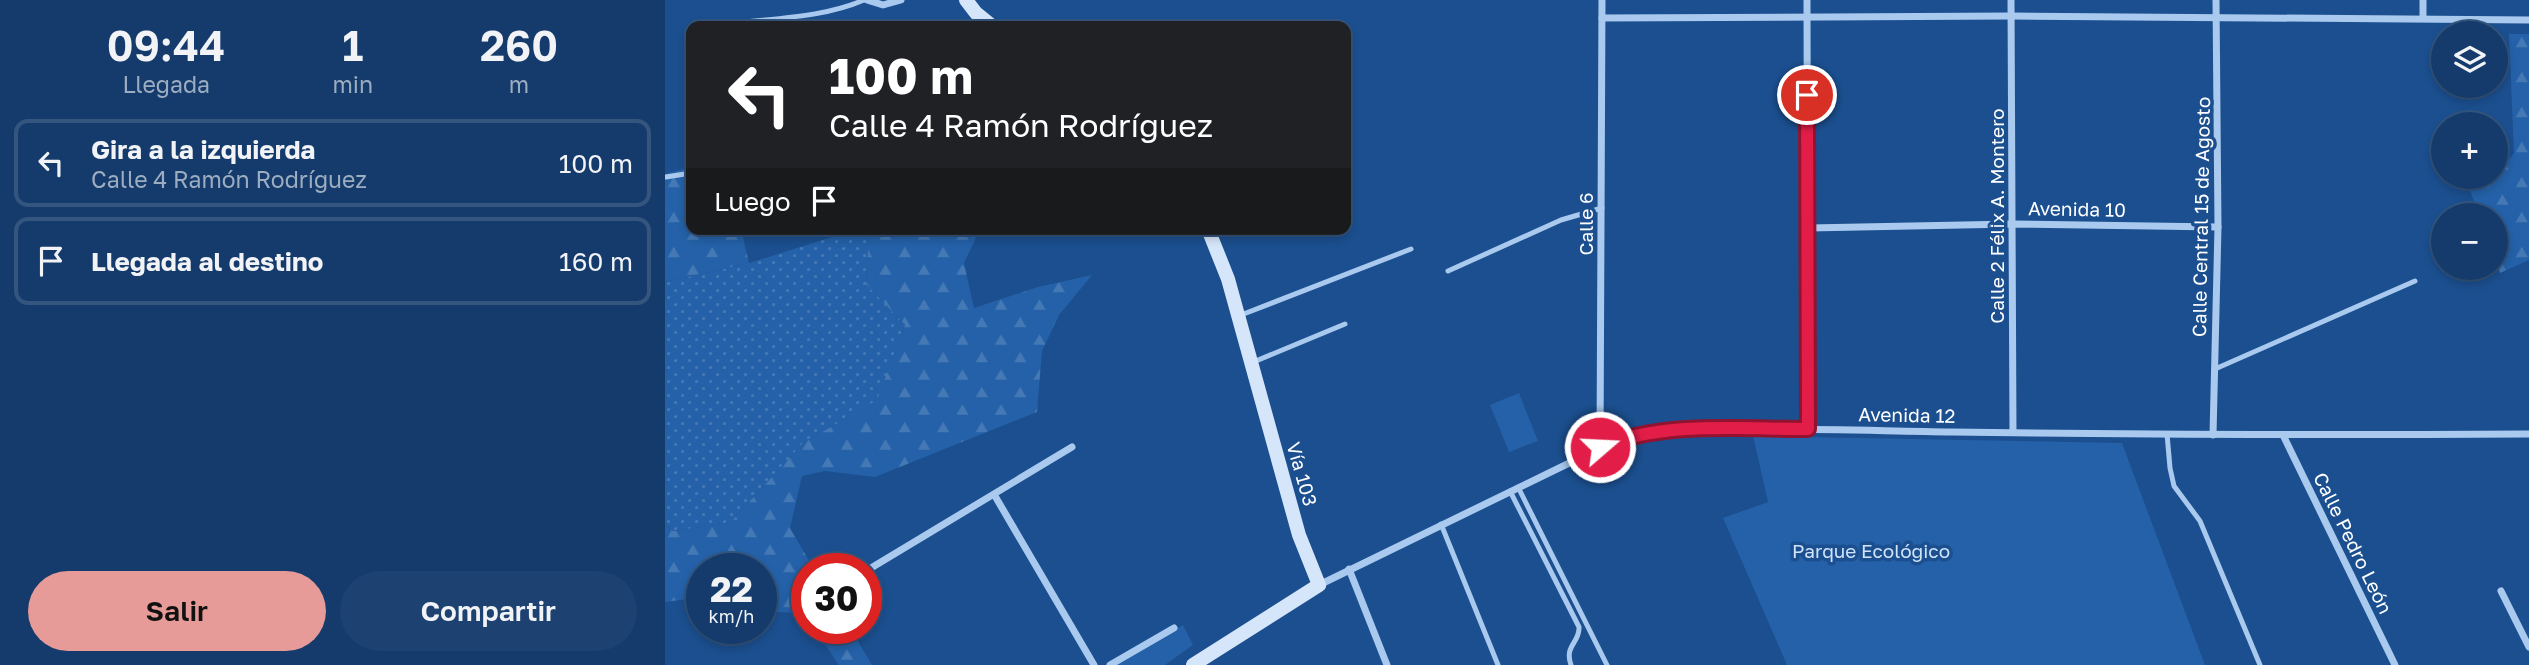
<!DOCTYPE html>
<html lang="es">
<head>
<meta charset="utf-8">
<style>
	:root { --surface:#143b6b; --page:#1d4271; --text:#f1f3f6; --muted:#9dadc1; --line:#33557e; --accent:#e69b98 }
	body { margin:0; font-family:"Golos Text",sans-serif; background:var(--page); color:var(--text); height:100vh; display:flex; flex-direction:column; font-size:26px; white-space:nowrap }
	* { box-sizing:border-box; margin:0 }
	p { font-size:23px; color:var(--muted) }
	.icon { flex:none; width:38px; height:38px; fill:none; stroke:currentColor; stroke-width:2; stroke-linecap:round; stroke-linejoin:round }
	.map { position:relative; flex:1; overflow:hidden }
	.panel { display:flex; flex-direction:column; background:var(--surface); width:665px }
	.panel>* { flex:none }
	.top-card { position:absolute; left:21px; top:21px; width:665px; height:214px; border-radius:14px; box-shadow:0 4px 10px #0003,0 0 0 2px var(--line); background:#202124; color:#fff; overflow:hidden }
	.tools { position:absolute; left:1766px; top:21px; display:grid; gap:14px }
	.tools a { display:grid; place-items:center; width:77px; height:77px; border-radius:50%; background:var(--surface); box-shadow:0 4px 10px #0003,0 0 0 2px var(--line); font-size:35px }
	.speed { position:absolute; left:21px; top:553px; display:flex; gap:14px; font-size:35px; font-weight:700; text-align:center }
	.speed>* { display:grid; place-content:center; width:91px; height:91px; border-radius:50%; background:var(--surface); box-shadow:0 4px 10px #0003,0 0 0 2px var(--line); line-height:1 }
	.speed small { font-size:18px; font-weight:400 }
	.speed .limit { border:10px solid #d22; background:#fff; color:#111 }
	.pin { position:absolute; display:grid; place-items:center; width:60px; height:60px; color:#fff; margin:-30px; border:4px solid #fff; border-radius:50%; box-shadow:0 2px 7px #0007 }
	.me { position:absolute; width:77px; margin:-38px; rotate:71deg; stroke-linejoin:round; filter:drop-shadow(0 0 5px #0008) }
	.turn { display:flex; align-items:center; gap:24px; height:147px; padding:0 28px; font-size:32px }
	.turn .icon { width:91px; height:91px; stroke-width:2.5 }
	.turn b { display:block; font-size:49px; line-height:60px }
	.then { display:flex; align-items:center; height:66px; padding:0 28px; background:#0003; gap:14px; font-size:26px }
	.eta { display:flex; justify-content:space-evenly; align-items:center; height:119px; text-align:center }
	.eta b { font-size:42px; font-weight:600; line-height:49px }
	.action { display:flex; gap:14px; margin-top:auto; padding:14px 28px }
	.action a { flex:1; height:80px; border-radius:42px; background:var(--accent); color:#111; font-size:28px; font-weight:600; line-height:80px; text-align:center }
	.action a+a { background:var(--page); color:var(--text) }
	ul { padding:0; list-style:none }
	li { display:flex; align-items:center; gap:21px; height:88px; margin:0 14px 10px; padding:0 14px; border:4px solid var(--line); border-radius:14px }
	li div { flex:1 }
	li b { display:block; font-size:26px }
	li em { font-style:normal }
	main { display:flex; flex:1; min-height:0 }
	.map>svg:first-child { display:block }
</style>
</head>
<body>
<main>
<section class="panel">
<div class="eta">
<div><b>09:44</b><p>Llegada</p></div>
<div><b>1</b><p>min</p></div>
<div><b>260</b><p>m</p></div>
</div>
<ul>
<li><svg class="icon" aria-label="left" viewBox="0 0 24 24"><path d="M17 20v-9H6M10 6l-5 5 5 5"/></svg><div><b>Gira a la izquierda</b><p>Calle 4 Ramón Rodríguez</p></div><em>100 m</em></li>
<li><svg class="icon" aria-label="arrive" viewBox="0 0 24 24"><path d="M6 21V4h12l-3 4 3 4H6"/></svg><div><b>Llegada al destino</b></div><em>160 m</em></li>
</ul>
<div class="action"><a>Salir</a><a>Compartir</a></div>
</section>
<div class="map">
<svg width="1864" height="665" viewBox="0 0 1864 665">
	<defs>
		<pattern id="grass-dots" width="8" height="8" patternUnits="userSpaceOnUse" patternTransform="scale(1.75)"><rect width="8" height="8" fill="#2461a8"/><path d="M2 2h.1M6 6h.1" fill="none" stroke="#4579b5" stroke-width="1.8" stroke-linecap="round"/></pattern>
		<pattern id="forest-firs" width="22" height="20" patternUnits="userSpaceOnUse" patternTransform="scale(1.75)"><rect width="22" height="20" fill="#2461a8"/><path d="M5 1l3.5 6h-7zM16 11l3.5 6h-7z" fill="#4579b5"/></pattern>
	</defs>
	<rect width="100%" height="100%" fill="#1b4f8f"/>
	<path fill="url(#grass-dots)" d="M 193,229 L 204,229 L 201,284 L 240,325 L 213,400 L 137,444 L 65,523 L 8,531 L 0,525 L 0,282 L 84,263 Z"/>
	<g fill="url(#forest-firs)">
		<path d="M 1844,34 L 1864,34 L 1864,260 L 1835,273 L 1831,261 L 1830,215 L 1814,215 L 1802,182 L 1814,177 L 1830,177 L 1831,160 L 1842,162 L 1849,153 Z"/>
		<path d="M 26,167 L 26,229 L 76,229 L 84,263 L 0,282 L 0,174 Z"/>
		<path d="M 204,229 L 315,229 L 299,263 L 309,308 L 373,287 L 427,275 L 394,315 L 377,351 L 372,412 L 210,477 L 160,471 L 137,476 L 125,528 L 149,569 L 142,569 L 142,618 L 138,613 L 113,612 L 96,605 L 96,569 L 37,569 L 37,597 L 0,602 L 0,525 L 8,531 L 65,523 L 137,444 L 212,400 L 240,325 L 201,284 Z"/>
		<path d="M 149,628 L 185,628 L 207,665 L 174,665 Z"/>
	</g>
	<g fill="#2461a8">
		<path d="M 854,393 L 873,441 L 844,452 L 825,405 Z"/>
		<path d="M 1088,436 L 1457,443 L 1540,665 L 1122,665 L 1058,518 L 1103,502 Z"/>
		<path d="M 518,625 L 528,645 L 500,665 L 452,665 Z"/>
	</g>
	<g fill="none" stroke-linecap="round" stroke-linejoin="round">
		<g stroke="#a9c9ee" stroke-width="5">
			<path d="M 66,26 L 71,23 C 113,18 160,17 199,0"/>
			<path d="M 1,177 L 26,173"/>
			<path d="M 783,271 L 896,220 L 937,208"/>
			<path d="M 576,315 L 746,249"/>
			<path d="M 586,363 L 680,324"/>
			<path d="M 1550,369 L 1750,281"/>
			<path d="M 1502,434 L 1505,468 L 1509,486 L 1535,521 L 1595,665"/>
			<path d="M 853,487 L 942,665"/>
			<path d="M 845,491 L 914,627 C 915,643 899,645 906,665"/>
			<path d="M 776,524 L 833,665"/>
		</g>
		<g stroke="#a9c9ee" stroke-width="7">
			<path d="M 202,0 L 218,5 L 236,0"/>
			<path d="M 1142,0 L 1143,429"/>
			<path d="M 1346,0 L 1348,432"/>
			<path d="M 937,18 L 1346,16 L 1864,20"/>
			<path d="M 1758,18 L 1758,0"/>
			<path d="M 1144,228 L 1348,224 L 1553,227"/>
			<path d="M 1548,435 L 1553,227 L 1551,0"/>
			<path d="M 1618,435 L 1730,665"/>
			<path d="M 935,448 L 937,0"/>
			<path d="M 330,496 L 429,665"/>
			<path d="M 684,569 L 722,665"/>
			<path d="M 201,571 L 407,447"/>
			<path d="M 654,585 L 935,448 C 985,426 1037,429 1091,429 C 1156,429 1221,431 1287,432 C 1479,435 1672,435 1864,434"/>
			<path d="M 1836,591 L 1864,647"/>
			<path d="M 445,665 L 509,628"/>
		</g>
		<g stroke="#d6e6fa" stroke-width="14">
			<path d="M 301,0 L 311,13 L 327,26"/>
			<path d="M 528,665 L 654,585 L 634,535 L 563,279 L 543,229"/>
		</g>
	</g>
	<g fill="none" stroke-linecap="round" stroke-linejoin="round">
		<g stroke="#92132f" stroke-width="18">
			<path id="route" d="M 935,447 C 999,421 1074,429 1143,429 L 1142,95"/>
		</g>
		<use href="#route" stroke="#e11d48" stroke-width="12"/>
	</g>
	<g text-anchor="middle" stroke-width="7" stroke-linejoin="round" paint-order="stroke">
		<g font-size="19" fill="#fff" stroke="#1b4f8f">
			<text transform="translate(1412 209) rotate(1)" y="7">Avenida 10</text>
			<text transform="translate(1332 216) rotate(-90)" y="7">Calle 2 Félix A. Montero</text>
			<text transform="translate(1536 217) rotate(-89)" y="7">Calle Central 15 de Agosto</text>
			<text transform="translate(921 224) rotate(-90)" y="7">Calle 6</text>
			<text transform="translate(1242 415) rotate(1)" y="7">Avenida 12</text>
			<text transform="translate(637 474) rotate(74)" y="7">Vía 103</text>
			<text transform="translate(1688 543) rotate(64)" y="7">Calle Pedro León</text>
		</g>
		<g font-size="19" fill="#cfe3fa" stroke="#1b4f8f">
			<text x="1206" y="558">Parque Ecológico</text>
		</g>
	</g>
</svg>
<div class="tools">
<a><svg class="icon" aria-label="layers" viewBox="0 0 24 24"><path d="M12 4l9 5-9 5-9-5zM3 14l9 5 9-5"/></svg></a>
<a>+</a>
<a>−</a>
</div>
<div class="speed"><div>22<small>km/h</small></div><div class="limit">30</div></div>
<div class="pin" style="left:1142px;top:95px;background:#d93025"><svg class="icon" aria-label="arrive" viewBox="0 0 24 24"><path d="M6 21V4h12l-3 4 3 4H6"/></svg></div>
<svg class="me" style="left:935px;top:447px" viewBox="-20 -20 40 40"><circle r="17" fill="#e11d48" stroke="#fff" stroke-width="3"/><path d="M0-11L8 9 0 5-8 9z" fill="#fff"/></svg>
<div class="top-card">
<div class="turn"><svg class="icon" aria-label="left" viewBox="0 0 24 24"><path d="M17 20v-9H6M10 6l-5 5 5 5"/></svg><div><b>100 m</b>Calle 4 Ramón Rodríguez</div></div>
<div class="then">Luego<svg class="icon" aria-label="arrive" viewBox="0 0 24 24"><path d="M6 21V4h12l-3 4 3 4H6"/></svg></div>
</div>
</div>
</main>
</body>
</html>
